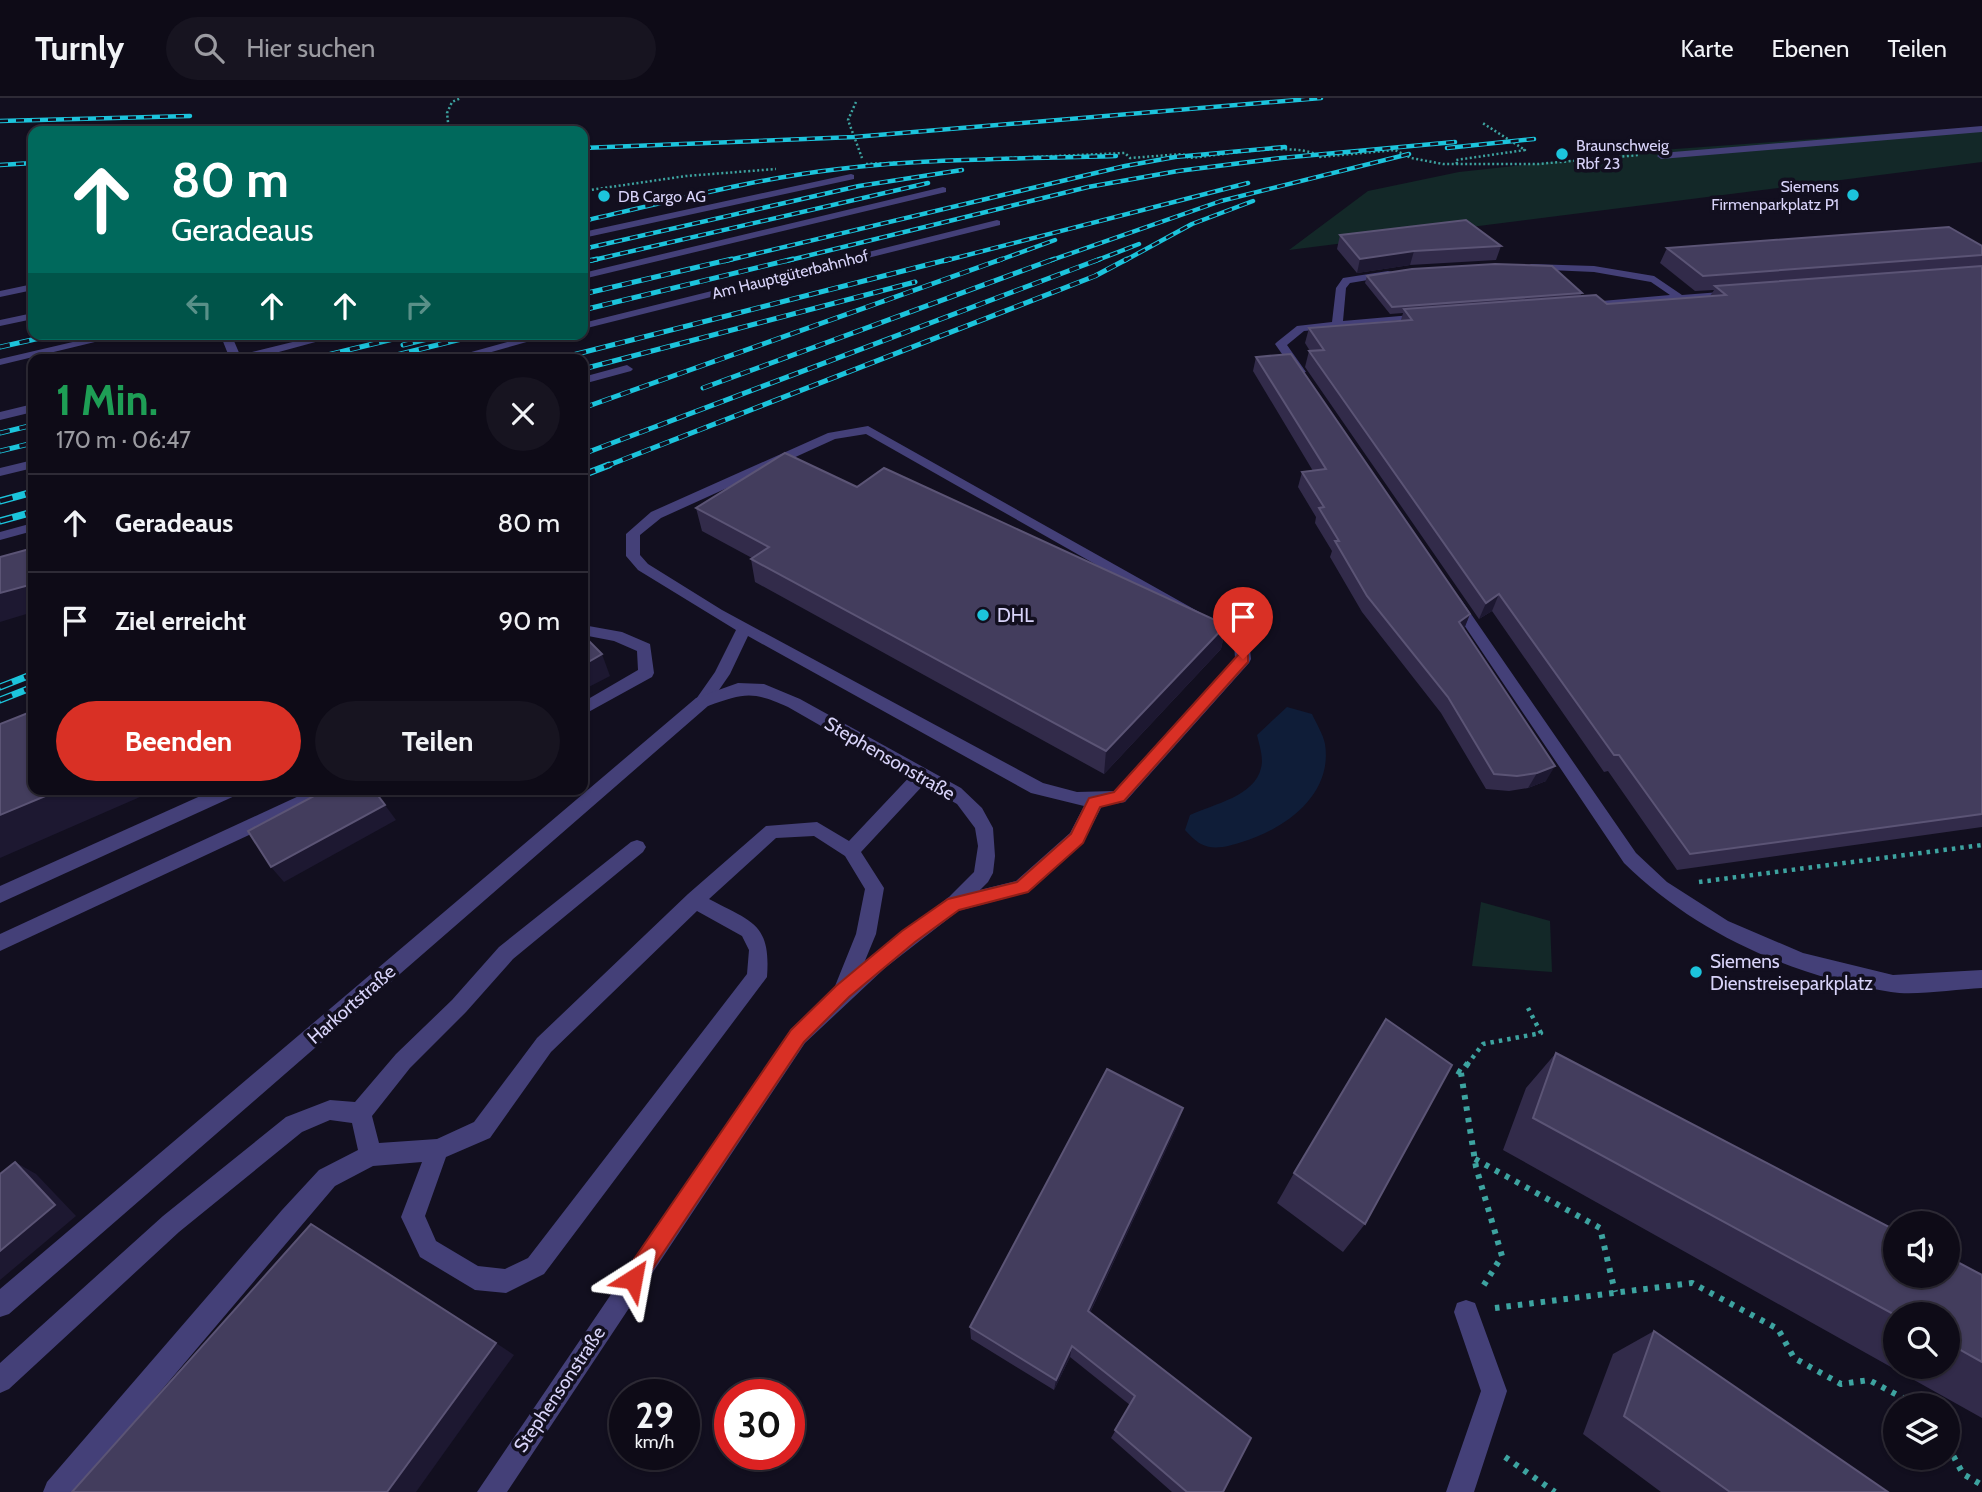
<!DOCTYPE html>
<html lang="de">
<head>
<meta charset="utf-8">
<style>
	:root { --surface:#0e0b17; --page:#171420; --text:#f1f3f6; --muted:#9b9ba1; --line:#2e2b36; --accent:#d93025 }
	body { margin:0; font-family:Cabin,sans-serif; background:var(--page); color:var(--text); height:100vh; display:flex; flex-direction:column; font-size:26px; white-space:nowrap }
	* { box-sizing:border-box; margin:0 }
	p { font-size:23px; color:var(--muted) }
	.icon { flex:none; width:38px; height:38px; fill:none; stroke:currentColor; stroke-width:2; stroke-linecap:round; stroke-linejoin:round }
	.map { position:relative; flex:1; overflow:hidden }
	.panel { position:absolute; left:28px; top:256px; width:560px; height:441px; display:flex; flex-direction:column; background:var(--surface); border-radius:14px; box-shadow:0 2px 5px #0004,0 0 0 2px var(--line) }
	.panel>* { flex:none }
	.guide { position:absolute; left:28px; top:28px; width:560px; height:214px; border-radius:14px; box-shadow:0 2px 5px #0004,0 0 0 2px var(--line); background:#00695c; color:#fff; overflow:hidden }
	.controls { position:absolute; left:1883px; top:1113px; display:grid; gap:14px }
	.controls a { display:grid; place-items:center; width:77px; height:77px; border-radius:50%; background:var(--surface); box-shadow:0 2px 5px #0004,0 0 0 2px var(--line); font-size:35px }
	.speed { position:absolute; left:609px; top:1281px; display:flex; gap:14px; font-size:35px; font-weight:700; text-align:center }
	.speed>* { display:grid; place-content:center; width:91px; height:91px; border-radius:50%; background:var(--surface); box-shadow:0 2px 5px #0004,0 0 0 2px var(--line); line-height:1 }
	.speed small { font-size:18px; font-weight:400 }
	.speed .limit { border:10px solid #d22; background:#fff; color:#111 }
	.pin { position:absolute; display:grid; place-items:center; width:60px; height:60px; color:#fff; margin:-72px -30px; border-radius:50% 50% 50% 0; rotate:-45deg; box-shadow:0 0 7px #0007 }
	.pin .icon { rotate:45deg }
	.me { position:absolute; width:77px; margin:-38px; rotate:34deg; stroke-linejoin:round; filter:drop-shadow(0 0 5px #0008) }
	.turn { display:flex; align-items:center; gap:24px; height:147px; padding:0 28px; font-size:32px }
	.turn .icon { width:91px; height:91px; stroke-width:2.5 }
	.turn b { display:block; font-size:49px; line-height:60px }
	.lanes { display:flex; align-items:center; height:66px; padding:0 28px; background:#0003; justify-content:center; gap:35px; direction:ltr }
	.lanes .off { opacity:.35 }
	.round { display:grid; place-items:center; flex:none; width:74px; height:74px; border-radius:37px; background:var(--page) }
	.head { display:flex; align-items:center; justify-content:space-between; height:119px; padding:0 28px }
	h1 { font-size:42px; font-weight:700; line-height:52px; color:#1e9e55 }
	.button { display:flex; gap:14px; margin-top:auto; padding:14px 28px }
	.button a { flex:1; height:80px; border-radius:42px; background:var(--accent); color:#fff; font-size:28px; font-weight:700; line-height:80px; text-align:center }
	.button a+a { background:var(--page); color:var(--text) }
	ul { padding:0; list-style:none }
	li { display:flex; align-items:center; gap:21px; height:98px; padding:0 28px; border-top:2px solid var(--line) }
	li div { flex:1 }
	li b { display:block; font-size:26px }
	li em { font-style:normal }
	header { display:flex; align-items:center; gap:42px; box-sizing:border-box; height:98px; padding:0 35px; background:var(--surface); border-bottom:2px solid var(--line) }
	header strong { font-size:33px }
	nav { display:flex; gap:38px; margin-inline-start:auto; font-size:24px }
	.search { width:490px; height:63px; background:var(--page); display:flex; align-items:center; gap:18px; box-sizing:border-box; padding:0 24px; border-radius:38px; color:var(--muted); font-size:26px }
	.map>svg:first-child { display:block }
</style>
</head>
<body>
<header>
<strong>Turnly</strong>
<div class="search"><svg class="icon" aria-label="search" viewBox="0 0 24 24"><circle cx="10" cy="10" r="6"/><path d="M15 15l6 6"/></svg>Hier suchen</div>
<nav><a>Karte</a><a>Ebenen</a><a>Teilen</a></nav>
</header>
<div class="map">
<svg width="1982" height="1394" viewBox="0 0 1982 1394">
	<rect width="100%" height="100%" fill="#120f1f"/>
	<g fill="#132828">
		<path d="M 1982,29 L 1982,64 L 1289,152 L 1368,93 L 1459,74 L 1675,51 Z"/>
		<path d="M 1481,804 L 1550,823 L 1552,874 L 1472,868 Z"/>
	</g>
	<path fill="#0f1d38" d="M 1287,609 L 1312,616 C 1316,625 1323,636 1325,646 C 1333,697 1285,731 1242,744 C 1229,748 1214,753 1201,746 C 1195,743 1189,736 1185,732 L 1190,717 C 1214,706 1255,698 1261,670 C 1264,660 1259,646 1257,637 Z"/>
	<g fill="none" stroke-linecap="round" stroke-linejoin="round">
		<g stroke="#3da3a0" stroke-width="2.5" stroke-dasharray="2 2.5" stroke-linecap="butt">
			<path d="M 856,4 L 848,22 L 862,60"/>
			<path d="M 449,33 L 447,15 L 452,4 L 461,0"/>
			<path d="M 866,66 L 1125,55 L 1130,60 L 1183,56 L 1189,60 C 1217,58 1300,42 1320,59 L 1395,52 L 1411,60 L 1443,66 L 1538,66 L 1639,57"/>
			<path d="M 1457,66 L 1456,62 L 1525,52 L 1481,24"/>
			<path d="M 583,93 L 686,78 L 776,71"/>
		</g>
		<g stroke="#3da3a0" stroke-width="4.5" stroke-dasharray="3.5 5" stroke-linecap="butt">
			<path d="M 1699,784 L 1982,747"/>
			<path d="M 1467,967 L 1483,946 L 1541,935 L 1528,910"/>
		</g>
		<g stroke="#3da3a0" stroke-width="6" stroke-dasharray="4.5 7" stroke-linecap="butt">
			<path d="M 1468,965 L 1461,975 L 1476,1069 L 1502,1158 L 1482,1190"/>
			<path d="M 1447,967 L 1461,975"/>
			<path d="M 1475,1061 L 1600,1130 L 1615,1194"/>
			<path d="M 1495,1210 L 1692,1185 L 1778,1231 L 1794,1260 L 1841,1286 L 1869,1282 L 1916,1307"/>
			<path d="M 1948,1348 L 1963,1376 L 1982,1387"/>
			<path d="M 1505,1359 L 1555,1394"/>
		</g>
		<g fill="#444078" fill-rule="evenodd">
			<path d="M 1982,28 L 1982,34 L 1661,61 L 1657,58 L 1661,55 Z"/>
			<path d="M 851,76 L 854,77 L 854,81 L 583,140 L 583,134 Z"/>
			<path d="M 943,89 L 946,90 L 946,94 L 583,181 L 583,175 Z"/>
			<path d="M 997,122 L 1000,123 L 1000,127 L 583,231 L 583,225 Z"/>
			<path d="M 1531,166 L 1594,168 L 1654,178 L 1682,197 L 1733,193 L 1738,196 L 1733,199 L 1583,210 L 1579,209 L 1579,205 L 1670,197 L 1651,184 L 1594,174 L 1527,171 L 1526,169 Z"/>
			<path d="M 1388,173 L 1392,174 L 1392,178 L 1350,185 L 1346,190 L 1343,223 L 1423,216 L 1428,219 L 1427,221 L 1304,233 L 1287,247 L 1306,274 L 1296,276 L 1275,246 L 1277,244 L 1297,228 L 1332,224 L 1336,190 L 1343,180 Z"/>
			<path d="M 33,186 L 33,192 L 0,199 L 0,193 Z"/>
			<path d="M 33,215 L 33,221 L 0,228 L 0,222 Z"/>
			<path d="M 107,236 L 128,236 L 0,267 L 0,261 Z"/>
			<path d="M 220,236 L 231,236 L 240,257 L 325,236 L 345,236 L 253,261 L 230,261 Z"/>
			<path d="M 536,236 L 555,236 L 467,261 L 446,261 Z"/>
			<path d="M 627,267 L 633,271 L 631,273 L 583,286 L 583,279 Z"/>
			<path d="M 33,306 L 33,314 L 0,322 L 0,314 Z"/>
			<path d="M 868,328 L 1249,542 L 1251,561 L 1249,565 L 1125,704 L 1102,708 L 1083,745 L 1029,794 L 954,814 L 947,812 L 945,806 L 947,800 L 1016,783 L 1070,735 L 1084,708 L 1031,695 L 748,538 L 730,576 L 708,608 L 696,608 L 694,604 L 715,574 L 736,532 L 638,472 L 626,458 L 626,436 L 651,414 L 828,335 ZM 866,336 L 1234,545 L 1235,560 L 1114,693 L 1077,694 L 1043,685 L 722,512 L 648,466 L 640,457 L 640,437 L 661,420 L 835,341 Z"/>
			<path d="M 33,362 L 33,370 L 0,378 L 0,370 Z"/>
			<path d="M 33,425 L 33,433 L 0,442 L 0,434 Z"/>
			<path d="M 1455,498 L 1460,500 L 1636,755 L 1667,784 L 1728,823 L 1803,855 L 1893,877 L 1982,872 L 1982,890 C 1956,891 1915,898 1891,894 C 1792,878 1695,835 1624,765 L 1450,506 L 1448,503 Z"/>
			<path d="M 583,527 L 622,534 L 650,546 L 654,575 L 652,579 L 583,617 L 583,604 L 638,572 L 637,553 L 614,543 L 583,537 Z"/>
			<path d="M 922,671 L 928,672 L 931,677 L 928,682 L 861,754 L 884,790 L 876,836 L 850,899 L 843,902 L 836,899 L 833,893 L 856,836 L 865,791 L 845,758 L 814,738 L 776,740 L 709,801 C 752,824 771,825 767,879 L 544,1176 L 506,1195 L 475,1192 L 420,1159 L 401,1119 L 422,1064 L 373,1068 L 335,1088 L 75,1394 L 43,1394 L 47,1384 L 282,1112 L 319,1072 L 358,1052 L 352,1025 L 330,1022 L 302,1034 L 179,1134 L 9,1291 L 0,1295 L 0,1265 L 163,1118 L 286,1019 L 330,1002 L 355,1004 L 396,956 L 452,902 L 499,849 L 631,744 L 637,742 L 643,744 L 646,749 L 643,754 L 513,861 L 466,914 L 410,970 L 372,1018 L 379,1045 L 437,1041 L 474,1024 L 537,940 L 688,796 L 766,728 L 817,724 L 849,743 L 916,672 ZM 697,813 L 742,838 L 749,852 L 747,876 L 528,1160 L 505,1171 L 478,1168 L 436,1143 L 425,1118 L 446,1059 L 490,1040 L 551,954 Z"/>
			<path d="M 216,691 L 242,691 L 239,696 L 0,805 L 0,788 Z"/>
			<path d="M 314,691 L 340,691 L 337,696 L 0,853 L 0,836 Z"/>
		</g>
		<g fill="#444078" fill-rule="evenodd">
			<path d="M 738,585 L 764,586 L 800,601 L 961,690 L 982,710 L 993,730 L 995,758 L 993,775 L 988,784 L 962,810 L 885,870 L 805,945 L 507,1394 L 477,1394 L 791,931 L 871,858 L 949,799 L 974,774 L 978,748 L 975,730 L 957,706 L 788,609 C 752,593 745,595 708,608 L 9,1216 L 0,1219 L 0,1191 L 696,600 Z"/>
			<path d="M 1466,1202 L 1475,1205 L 1507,1293 L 1474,1394 L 1446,1394 L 1481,1293 L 1454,1214 L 1457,1205 Z"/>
		</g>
		<g stroke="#1cc4dc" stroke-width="4.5">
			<g id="rail-far2">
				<path d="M 0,23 L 190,18"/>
				<path d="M 583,50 L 854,39 L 1321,0"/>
				<path d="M 1447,50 L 1534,41"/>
				<path d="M 0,67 L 33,65"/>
				<path d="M 583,123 C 668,104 752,81 839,71 C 931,60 1024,61 1116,58"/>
				<path d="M 583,151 L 859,88 L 962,72"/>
				<path d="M 589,163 L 928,85"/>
				<path d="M 725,163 L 1125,68 L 1175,59 L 1285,49"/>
				<path d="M 786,163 L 1088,89 L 1178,73 L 1281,60 L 1455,44"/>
				<path d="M 944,163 L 1248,85"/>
				<path d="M 997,163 L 1055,142"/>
				<path d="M 1049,163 L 1221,103 L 1409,56"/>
				<path d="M 1095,163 L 1139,146"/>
				<path d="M 1124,163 L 1192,126 L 1253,103"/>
			</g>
		</g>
		<g stroke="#1cc4dc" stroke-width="5">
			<g id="rail-far1">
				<path d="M 583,164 L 597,161"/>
				<path d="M 583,196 L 732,161"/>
				<path d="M 583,212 L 793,161"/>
				<path d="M 251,239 L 264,236"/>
				<path d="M 403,247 L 448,236"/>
				<path d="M 0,249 L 58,236"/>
				<path d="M 311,261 L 414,236"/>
				<path d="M 380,261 L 482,236"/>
				<path d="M 557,261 L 950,161"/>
				<path d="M 583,271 L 915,184"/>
				<path d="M 703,290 L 1054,161"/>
				<path d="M 583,310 L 1002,161"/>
				<path d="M 0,335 L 33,327"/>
				<path d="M 0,353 L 33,345"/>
				<path d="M 583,356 L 1100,161"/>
				<path d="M 604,369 L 1095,178 L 1127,161"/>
			</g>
		</g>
		<g stroke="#1cc4dc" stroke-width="7">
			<g id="rail">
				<path d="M 583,377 L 609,367"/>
				<path d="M 0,403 L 33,394"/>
				<path d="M 0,423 L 33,414"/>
				<path d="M 0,589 L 33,576"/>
				<path d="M 0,602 L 33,589"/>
			</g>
		</g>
		<use href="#rail-far2" stroke="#120f1f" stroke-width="2.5" stroke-dasharray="8" stroke-linecap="butt"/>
		<use href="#rail-far1" stroke="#120f1f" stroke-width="3.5" stroke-dasharray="10" stroke-linecap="butt"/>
		<use href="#rail" stroke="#120f1f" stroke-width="4.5" stroke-dasharray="13" stroke-linecap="butt"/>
	</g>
	<g fill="#322b4a" fill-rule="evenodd">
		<path d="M 1340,137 L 1501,148 L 1496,162 L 1410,167 L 1357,175 L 1337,151 Z"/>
		<path d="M 1982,148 L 1982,729 L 1677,772 L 1608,673 L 1604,674 L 1492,513 L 1479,521 L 1305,269 L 1309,253 L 1310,253 L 1305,245 L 1309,230 L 1401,222 L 1403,215 L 1390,216 L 1365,185 L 1367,178 L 1582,195 L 1580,198 L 1607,206 L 1710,198 L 1714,192 L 1695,193 L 1660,165 L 1667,150 Z"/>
		<path d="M 1256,259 L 1470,516 L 1464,531 L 1546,683 L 1528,690 L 1509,693 L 1486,691 L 1441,615 L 1362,514 L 1330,459 L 1332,453 L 1315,425 L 1316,419 L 1298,389 L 1302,374 L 1313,373 L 1253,273 Z"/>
		<path d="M 857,389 L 1226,527 L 1221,551 L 1104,676 L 755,484 L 751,461 L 752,460 L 702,433 L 696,410 Z"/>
		<path d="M 1556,955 L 1982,1177 L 1982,1320 L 1503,1052 L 1526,990 ZM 1895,1216 L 1948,1216 L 1948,1269 L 1895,1269 Z"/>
		<path d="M 1178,1026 L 1090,1215 L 1223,1394 L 1172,1394 L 1111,1340 L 1130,1307 L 1070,1259 L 1054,1292 L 971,1241 L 970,1229 Z"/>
		<path d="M 1294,1075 L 1365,1126 L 1343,1154 L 1277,1105 Z"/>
		<path d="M 1654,1233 L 1888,1394 L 1661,1394 L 1583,1336 L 1613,1256 Z"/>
	</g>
	<g fill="#1d1831">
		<path d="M 1414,153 L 1410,167 L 1357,175 L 1360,161 Z"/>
		<path d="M 33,486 L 33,514 L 0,524 L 0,495 Z"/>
		<path d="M 1499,496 L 1492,513 L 1479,521 L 1486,505 Z"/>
		<path d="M 1470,516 L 1464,531 L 1459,524 Z"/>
		<path d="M 1226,527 L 1221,551 L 1104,676 L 1106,653 Z"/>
		<path d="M 602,556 L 610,578 L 583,592 L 583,567 Z"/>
		<path d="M 1555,668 L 1546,683 L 1528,690 L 1537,675 Z"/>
		<path d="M 62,691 L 155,691 L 156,692 L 0,760 L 0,717 Z"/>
		<path d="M 385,707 L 396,722 L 284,784 L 271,769 Z"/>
		<path d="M 1183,1010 L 1178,1026 L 1085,1225 L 1088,1213 Z"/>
		<path d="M 15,1064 L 36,1076 L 76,1118 L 0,1182 L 0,1153 Z"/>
		<path d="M 496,1245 L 514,1257 L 416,1394 L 387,1394 Z"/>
		<path d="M 1072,1248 L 1070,1259 L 1054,1292 L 1056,1282 Z"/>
	</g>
	<g fill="#433d5d" stroke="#5b5475" stroke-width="2">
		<path d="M 1466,122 L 1501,148 L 1414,153 L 1360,161 L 1340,137 Z"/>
		<path d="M 1949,129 L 1982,148 L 1982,157 L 1703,178 L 1667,150 Z"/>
		<path d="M 1495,166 L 1552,168 L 1582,195 L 1392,209 L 1367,178 L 1412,171 Z"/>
		<path d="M 1982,168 L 1982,716 L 1690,756 L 1619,657 L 1614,657 L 1499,496 L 1486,505 L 1309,253 L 1324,252 L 1309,230 L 1412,222 L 1404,211 L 1596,197 L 1607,206 L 1726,197 L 1715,188 Z"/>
		<path d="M 1291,256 L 1470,516 L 1459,524 L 1555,668 L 1537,675 L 1517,678 L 1494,676 L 1448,599 L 1367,498 L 1335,443 L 1339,443 L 1319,410 L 1324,409 L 1302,374 L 1326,371 L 1256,259 Z"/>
		<path d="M 785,355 L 857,389 L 884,370 L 1226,527 L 1106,653 L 751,461 L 769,449 L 696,410 Z"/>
		<path d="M 33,450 L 33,486 L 0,495 L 0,459 Z"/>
		<path d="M 583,537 L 602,556 L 583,567 Z"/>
		<path d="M 33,613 L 33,691 L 62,691 L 0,717 L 0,626 Z"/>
		<path d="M 327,691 L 373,691 L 385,707 L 271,769 L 248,733 Z"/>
		<path d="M 1386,921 L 1452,967 L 1365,1126 L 1294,1075 Z"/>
		<path d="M 1556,955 L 1895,1132 L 1895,1178 L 1948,1178 L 1948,1159 L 1982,1177 L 1982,1264 L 1948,1245 L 1948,1216 L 1895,1217 L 1533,1020 Z"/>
		<path d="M 1107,971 L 1183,1010 L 1088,1213 L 1251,1340 L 1223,1394 L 1187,1394 L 1115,1332 L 1135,1298 L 1072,1248 L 1056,1282 L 970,1229 Z"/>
		<path d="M 15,1064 L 55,1107 L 0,1153 L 0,1076 Z"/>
		<path d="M 311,1126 L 496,1245 L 387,1394 L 72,1394 Z"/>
		<path d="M 1654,1233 L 1888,1394 L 1730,1394 L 1624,1318 Z"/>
	</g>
	<path fill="#d93025" stroke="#8d1f18" stroke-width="2" d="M 1243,556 L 1248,557 L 1248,564 L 1124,703 L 1100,709 L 1083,745 L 1028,794 L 959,812 L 915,844 L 849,899 L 804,944 L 641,1188 L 633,1192 L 626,1188 L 622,1181 L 626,1173 L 791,932 L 836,888 L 902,833 L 948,801 L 1017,784 L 1071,736 L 1089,700 L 1114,694 L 1238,557 Z"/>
	<g fill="#1cc4dc" stroke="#120f1f" stroke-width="2.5">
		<circle cx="1562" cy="56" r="7"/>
		<circle cx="1853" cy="97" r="7"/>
		<circle cx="604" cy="98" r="7"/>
		<circle cx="983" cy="517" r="7"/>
		<circle cx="1696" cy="874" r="7"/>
	</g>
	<g text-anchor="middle" stroke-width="7" stroke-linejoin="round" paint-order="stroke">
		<g font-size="16" fill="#d8d3f9" stroke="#120f1f" text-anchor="start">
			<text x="1576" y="53">Braunschweig<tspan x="1576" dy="18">Rbf 23</tspan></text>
			<text x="1839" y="94" text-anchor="end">Siemens<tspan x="1839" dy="18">Firmenparkplatz P1</tspan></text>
			<text x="618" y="104">DB Cargo AG</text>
		</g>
		<g font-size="16" fill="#d8d3f9" stroke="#120f1f">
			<text transform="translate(790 176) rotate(-14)" y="6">Am Hauptgüterbahnhof</text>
		</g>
		<g font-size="19" fill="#d8d3f9" stroke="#120f1f" text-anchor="start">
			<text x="997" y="524">DHL</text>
			<text x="1710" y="870">Siemens<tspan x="1710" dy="22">Dienstreiseparkplatz</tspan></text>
		</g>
		<g font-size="19" fill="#d8d3f9" stroke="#120f1f">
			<text transform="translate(890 660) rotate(30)" y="7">Stephensonstraße</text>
			<text transform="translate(351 906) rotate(-41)" y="7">Harkortstraße</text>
			<text transform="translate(559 1291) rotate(-56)" y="7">Stephensonstraße</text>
		</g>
	</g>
</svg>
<div class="controls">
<a><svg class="icon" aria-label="sound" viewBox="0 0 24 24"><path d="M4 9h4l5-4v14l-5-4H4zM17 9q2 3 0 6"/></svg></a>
<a><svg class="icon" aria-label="search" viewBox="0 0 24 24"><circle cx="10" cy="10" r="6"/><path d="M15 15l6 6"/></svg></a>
<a><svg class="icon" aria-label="layers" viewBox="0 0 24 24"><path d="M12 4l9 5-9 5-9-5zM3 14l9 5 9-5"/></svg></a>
</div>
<div class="speed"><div>29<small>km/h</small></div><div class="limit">30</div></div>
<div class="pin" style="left:1243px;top:561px;background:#d93025"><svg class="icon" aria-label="arrive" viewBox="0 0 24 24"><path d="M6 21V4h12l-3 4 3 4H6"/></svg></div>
<svg class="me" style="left:633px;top:1181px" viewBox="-20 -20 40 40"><path d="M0-17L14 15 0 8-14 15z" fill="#d93025" stroke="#fff" stroke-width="4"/></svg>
<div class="guide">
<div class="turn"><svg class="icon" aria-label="ahead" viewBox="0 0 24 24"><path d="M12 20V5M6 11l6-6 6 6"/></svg><div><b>80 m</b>Geradeaus</div></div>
<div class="lanes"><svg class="icon off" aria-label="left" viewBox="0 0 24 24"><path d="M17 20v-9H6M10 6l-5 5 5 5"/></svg><svg class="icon" aria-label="ahead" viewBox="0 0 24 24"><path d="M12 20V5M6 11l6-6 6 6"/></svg><svg class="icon" aria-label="ahead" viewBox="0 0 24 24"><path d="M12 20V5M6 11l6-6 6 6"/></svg><svg class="icon off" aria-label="right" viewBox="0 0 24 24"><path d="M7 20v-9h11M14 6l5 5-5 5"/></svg></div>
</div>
<section class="panel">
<div class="head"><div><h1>1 Min.</h1><p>170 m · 06:47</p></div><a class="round"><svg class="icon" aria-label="close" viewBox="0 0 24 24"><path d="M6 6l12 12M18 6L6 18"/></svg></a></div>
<ul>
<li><svg class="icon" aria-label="ahead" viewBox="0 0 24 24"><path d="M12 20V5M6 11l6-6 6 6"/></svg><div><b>Geradeaus</b></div><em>80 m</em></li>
<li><svg class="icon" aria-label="arrive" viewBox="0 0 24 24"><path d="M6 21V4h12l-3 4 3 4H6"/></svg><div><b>Ziel erreicht</b></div><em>90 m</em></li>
</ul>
<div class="button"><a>Beenden</a><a>Teilen</a></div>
</section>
</div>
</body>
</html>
